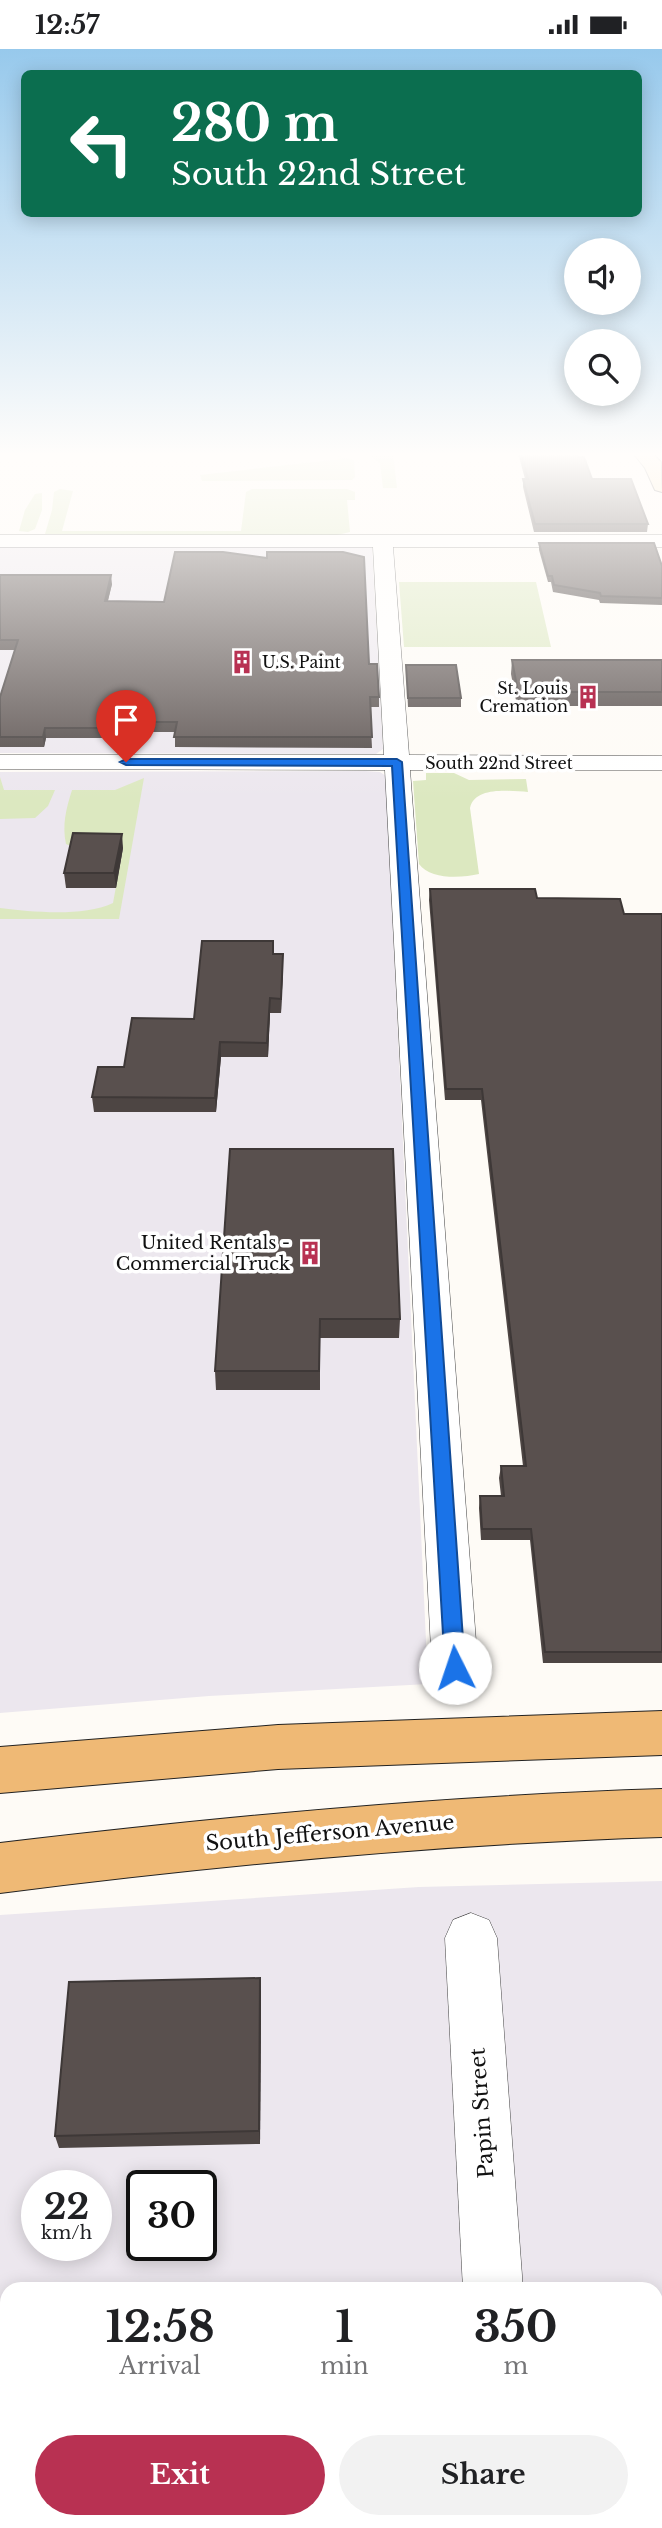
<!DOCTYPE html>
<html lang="en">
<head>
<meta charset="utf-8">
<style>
	:root { --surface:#fff; --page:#f2f2f2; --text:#202124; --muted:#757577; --accent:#b83152 }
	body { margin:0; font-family:"Libre Baskerville",serif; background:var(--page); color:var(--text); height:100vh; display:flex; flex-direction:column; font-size:26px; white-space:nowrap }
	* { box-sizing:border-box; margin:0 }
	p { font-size:23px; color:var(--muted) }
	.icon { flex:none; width:38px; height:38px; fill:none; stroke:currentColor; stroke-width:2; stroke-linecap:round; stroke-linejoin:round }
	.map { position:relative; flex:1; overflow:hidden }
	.sheet { position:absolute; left:0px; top:2233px; width:663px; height:247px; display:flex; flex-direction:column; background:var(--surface); border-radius:21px 21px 0 0; box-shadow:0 4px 18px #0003 }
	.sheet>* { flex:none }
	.hud { position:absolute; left:21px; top:21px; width:621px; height:147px; border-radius:10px; box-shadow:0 4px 18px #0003; background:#0b6e4f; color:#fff; overflow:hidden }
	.controls { position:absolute; left:564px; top:189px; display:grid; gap:14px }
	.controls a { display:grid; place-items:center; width:77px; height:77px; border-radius:50%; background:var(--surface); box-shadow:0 4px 18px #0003; font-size:35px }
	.speed { position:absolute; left:21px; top:2121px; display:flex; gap:14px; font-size:35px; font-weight:700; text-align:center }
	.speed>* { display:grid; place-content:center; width:91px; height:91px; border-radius:50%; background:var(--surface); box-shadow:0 4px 18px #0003; line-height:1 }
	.speed small { font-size:18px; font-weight:400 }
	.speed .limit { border:4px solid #111; border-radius:10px; background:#fff; color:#111 }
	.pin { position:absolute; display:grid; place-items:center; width:60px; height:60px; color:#fff; margin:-72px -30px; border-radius:50% 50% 50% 0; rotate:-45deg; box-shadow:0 0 7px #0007 }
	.pin .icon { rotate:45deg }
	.me { position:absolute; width:77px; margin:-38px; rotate:356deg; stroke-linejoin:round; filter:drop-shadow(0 0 5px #0008) }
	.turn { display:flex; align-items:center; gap:24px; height:147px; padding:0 35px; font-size:32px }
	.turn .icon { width:91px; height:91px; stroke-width:2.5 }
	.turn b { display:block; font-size:49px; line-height:60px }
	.eta { display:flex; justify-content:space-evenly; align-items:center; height:119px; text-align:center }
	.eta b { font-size:42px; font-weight:700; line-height:49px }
	.primary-button { display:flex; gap:14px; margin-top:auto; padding:14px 35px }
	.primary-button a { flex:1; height:80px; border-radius:42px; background:var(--accent); color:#fff; font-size:28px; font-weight:700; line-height:80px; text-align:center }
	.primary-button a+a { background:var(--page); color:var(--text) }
	.status { display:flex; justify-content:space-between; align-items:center; height:49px; padding:0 35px; background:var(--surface); direction:ltr }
	.status svg { height:19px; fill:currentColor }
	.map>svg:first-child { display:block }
</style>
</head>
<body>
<div class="status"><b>12:57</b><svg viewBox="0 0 49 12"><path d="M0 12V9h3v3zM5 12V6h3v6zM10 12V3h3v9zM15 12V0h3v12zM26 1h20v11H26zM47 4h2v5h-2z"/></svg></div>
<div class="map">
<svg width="662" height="2479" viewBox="0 0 662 2479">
	<rect width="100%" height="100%" fill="#fefbf6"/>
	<g fill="#ece7ee" fill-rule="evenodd">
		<path d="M 0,497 L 369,497 L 372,498 L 383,700 L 376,705 L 0,704 Z"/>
		<path d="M 0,723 L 365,722 L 380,723 L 386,727 L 428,1635 L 209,1647 L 0,1664 Z"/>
		<path d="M 662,1832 L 662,2479 L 0,2479 L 0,1866 L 419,1838 ZM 37,2137 L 96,2137 L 96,2196 L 37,2196 ZM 142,2137 L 201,2137 L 201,2196 L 142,2196 ZM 7,2240 L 656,2240 L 656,2473 L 7,2473 Z"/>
	</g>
	<g fill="#dce8c0">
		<path d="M 366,404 L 393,404 L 397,439 L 383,439 L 380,414 Z"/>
		<path d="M 336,406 L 354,411 L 355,428 L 352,431 L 202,432 L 200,426 L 341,410 Z"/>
		<path d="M 60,440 L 73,442 L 62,482 L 241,482 L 246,443 L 252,440 L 347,440 L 355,443 L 355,451 L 347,451 L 350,483 L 333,487 L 45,485 L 52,461 L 54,443 Z"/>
		<path d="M 42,444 L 42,461 L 35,480 L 28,483 L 19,482 L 25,461 L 35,445 Z"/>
		<path d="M 399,533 L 536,533 L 551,598 L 404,598 Z"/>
		<path d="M 426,724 L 454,724 L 469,731 L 526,730 L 528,743 C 510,742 475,737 470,759 L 479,825 C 462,829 430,831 419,815 L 413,732 L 426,731 Z"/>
		<path d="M 0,728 L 4,741 L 55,741 L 48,757 L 35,769 L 0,770 Z"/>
		<path d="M 144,729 L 119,870 L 0,870 L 0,859 C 33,863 83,868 113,854 L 123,799 L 75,799 L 66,795 C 62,776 66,760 72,741 L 115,741 Z"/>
	</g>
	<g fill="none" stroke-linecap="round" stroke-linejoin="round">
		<g stroke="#444" stroke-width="1">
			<g id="minor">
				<path d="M 0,486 L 662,486 L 662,498 L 393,498 L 409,706 L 662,707 L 662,721 L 410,721 L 478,1619 L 471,1633 L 455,1639 L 439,1633 L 432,1619 L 385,721 L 0,720 L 0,706 L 384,706 L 373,498 L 0,498 Z"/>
				<path d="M 471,1864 L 489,1871 L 497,1889 L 523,2240 L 463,2240 L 445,1889 L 453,1871 Z"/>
				<path d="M 476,2473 L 540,2473 L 541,2479 L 475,2479 Z"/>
			</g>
		</g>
		<g stroke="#333" stroke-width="2">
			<path id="secondary" d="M 633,404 L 652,404 L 661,413 L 662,443 L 655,441 L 645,419 Z"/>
		</g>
		<g stroke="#222" stroke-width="2">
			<g id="primary">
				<path d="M 662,1662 L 662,1706 L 278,1720 L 0,1744 L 0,1698 L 278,1676 Z"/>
				<path d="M 662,1740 L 662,1788 C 440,1795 220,1816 0,1844 L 0,1794 C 220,1768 440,1747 662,1740 Z"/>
			</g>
		</g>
		<use href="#minor" fill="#fff" fill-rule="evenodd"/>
		<use href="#secondary" fill="#f9e4b6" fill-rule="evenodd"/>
		<use href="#primary" fill="#efb975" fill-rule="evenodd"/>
	</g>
	<g fill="#4d4543">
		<path d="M 518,404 L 576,404 L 578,408 L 592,430 L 648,475 L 647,483 L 534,483 L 523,438 L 523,430 L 525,430 Z"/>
		<path d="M 539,494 L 662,517 L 662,556 L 600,554 L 599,551 L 553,543 L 551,533 L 548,533 L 539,501 Z"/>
		<path d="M 0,526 L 112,535 L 108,552 L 369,615 L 379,648 L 379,658 L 370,658 L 372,699 L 175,698 L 175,683 L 107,683 L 105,689 L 46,689 L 44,698 L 0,698 L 0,648 L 15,601 L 0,601 Z"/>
		<path d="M 512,611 L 662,611 L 662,657 L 517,657 L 511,625 Z"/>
		<path d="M 406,616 L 461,649 L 461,658 L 408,658 Z"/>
		<path d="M 123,799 L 116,839 L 66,839 L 64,824 Z"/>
		<path d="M 430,840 L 537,849 L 624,865 L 662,865 L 662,1614 L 543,1614 L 530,1491 L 481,1491 L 479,1459 L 480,1447 L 501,1447 L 499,1429 L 501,1417 L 523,1417 L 481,1051 L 445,1051 L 429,851 Z"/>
		<path d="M 273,892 L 274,905 L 283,919 L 281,964 L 270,964 L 268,1008 L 221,1008 L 216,1063 L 94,1063 L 92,1048 L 194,970 Z"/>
		<path d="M 230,1100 L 400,1270 L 399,1289 L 320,1289 L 320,1341 L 216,1341 L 215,1322 Z"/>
		<path d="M 260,1929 L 261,1943 L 260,2095 L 59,2099 L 55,2087 Z"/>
	</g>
	<g fill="#3e3837">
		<path d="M 111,526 L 112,535 L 105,562 L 105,552 Z"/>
		<path d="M 106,673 L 107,683 L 105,689 L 104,679 Z"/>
		<path d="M 45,679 L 46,689 L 44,698 L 43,688 Z"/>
		<path d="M 122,785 L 123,799 L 116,839 L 114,824 Z"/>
		<path d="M 283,905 L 283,919 L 281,964 L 281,950 Z"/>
		<path d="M 270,949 L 270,964 L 268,1008 L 267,994 Z"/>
		<path d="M 220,993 L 221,1008 L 216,1063 L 215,1049 Z"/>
		<path d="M 260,1929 L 261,1943 L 260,2095 L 259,2082 Z"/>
	</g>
	<g fill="#59504e" stroke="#3e3837" stroke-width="2">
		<path d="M 521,404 L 576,404 L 578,408 L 584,408 L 592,430 L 631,430 L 648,475 L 535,475 L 523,430 L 528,430 Z"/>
		<path d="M 539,494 L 654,494 L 662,517 L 662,549 L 601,547 L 600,544 L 554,536 L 552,527 L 548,527 Z"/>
		<path d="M 175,503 L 223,503 L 267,509 L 267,503 L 343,503 L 364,508 L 369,615 L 377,615 L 379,648 L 370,648 L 372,688 L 174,688 L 177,673 L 106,673 L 104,679 L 45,679 L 43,688 L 0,688 L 0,648 L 18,591 L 0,591 L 0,526 L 111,526 L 105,552 L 164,553 Z"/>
		<path d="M 512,611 L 662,611 L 662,643 L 518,643 Z"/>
		<path d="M 406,616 L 456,616 L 461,649 L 408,649 Z"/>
		<path d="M 73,784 L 122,785 L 114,824 L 64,824 Z"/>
		<path d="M 430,840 L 535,840 L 537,849 L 620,850 L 624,865 L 662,865 L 662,1603 L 545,1603 L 531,1480 L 482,1480 L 480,1447 L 504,1447 L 501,1417 L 526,1417 L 482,1040 L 446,1040 Z"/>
		<path d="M 202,892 L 273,892 L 273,905 L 283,905 L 281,950 L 270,949 L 267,994 L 220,993 L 215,1049 L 92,1048 L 98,1018 L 124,1018 L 132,969 L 194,970 Z"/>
		<path d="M 230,1100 L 393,1100 L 400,1270 L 320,1270 L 319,1322 L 215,1322 Z"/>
		<path d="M 260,1929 L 259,2082 L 55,2087 L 69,1933 Z"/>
		<path d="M 32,2473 L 334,2473 L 334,2479 L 31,2479 Z"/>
	</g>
	<linearGradient id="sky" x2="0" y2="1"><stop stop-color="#97c9ec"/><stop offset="0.54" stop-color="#fffdfb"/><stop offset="1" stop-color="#fffdfb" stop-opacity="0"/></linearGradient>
	<rect width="662" height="751" fill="url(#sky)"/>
	<path fill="#1a73e8" stroke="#114b97" stroke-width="2" d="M 397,710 L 402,713 L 465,1619 L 462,1625 L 455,1628 L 448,1625 L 445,1619 L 392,717 L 126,716 L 120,713 L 126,710 Z"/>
	<defs>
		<g id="building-bare" transform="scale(1.89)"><path d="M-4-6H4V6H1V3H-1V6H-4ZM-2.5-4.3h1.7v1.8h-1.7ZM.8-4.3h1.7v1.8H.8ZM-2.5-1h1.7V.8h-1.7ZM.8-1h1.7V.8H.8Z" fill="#b83152" stroke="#fff" stroke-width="2.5" paint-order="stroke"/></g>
	</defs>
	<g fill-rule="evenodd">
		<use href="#building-bare" x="242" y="613"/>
		<use href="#building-bare" x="588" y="648"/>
		<use href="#building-bare" x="310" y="1204"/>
	</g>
	<g text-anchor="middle" stroke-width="7" stroke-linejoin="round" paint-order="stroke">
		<g font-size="16" fill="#111" stroke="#fff" text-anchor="start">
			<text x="262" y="619">U.S. Paint</text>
			<text x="568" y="645" text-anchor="end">St. Louis<tspan x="568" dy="18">Cremation</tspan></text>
		</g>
		<g font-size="16" fill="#111" stroke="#fff">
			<text x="499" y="720">South 22nd Street</text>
		</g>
		<g font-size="18" fill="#111" stroke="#fff" text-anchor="end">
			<text x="290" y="1200">United Rentals -<tspan x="290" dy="21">Commercial Truck</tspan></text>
		</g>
		<g font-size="21" fill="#111" stroke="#fff">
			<text transform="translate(330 1784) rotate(-5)" y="7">South Jefferson Avenue</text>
			<text transform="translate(482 2064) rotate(-94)" y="7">Papin Street</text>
		</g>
	</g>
</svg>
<div class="controls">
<a><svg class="icon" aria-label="sound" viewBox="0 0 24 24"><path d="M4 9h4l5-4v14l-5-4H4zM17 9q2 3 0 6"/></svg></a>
<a><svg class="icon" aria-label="search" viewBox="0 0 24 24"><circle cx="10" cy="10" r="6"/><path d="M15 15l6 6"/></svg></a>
</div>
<div class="speed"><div>22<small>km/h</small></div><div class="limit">30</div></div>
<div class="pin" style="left:126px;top:713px;background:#d93025"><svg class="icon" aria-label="arrive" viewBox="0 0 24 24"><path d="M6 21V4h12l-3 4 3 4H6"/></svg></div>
<svg class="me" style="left:455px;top:1619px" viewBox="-20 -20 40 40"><circle r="19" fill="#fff"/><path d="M0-13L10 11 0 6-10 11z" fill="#1a73e8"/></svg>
<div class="hud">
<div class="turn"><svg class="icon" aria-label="left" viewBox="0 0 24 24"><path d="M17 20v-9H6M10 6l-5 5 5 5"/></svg><div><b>280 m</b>South 22nd Street</div></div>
</div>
<section class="sheet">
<div class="eta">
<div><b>12:58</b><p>Arrival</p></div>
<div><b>1</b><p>min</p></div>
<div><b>350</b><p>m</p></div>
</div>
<div class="primary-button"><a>Exit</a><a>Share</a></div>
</section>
</div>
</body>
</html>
